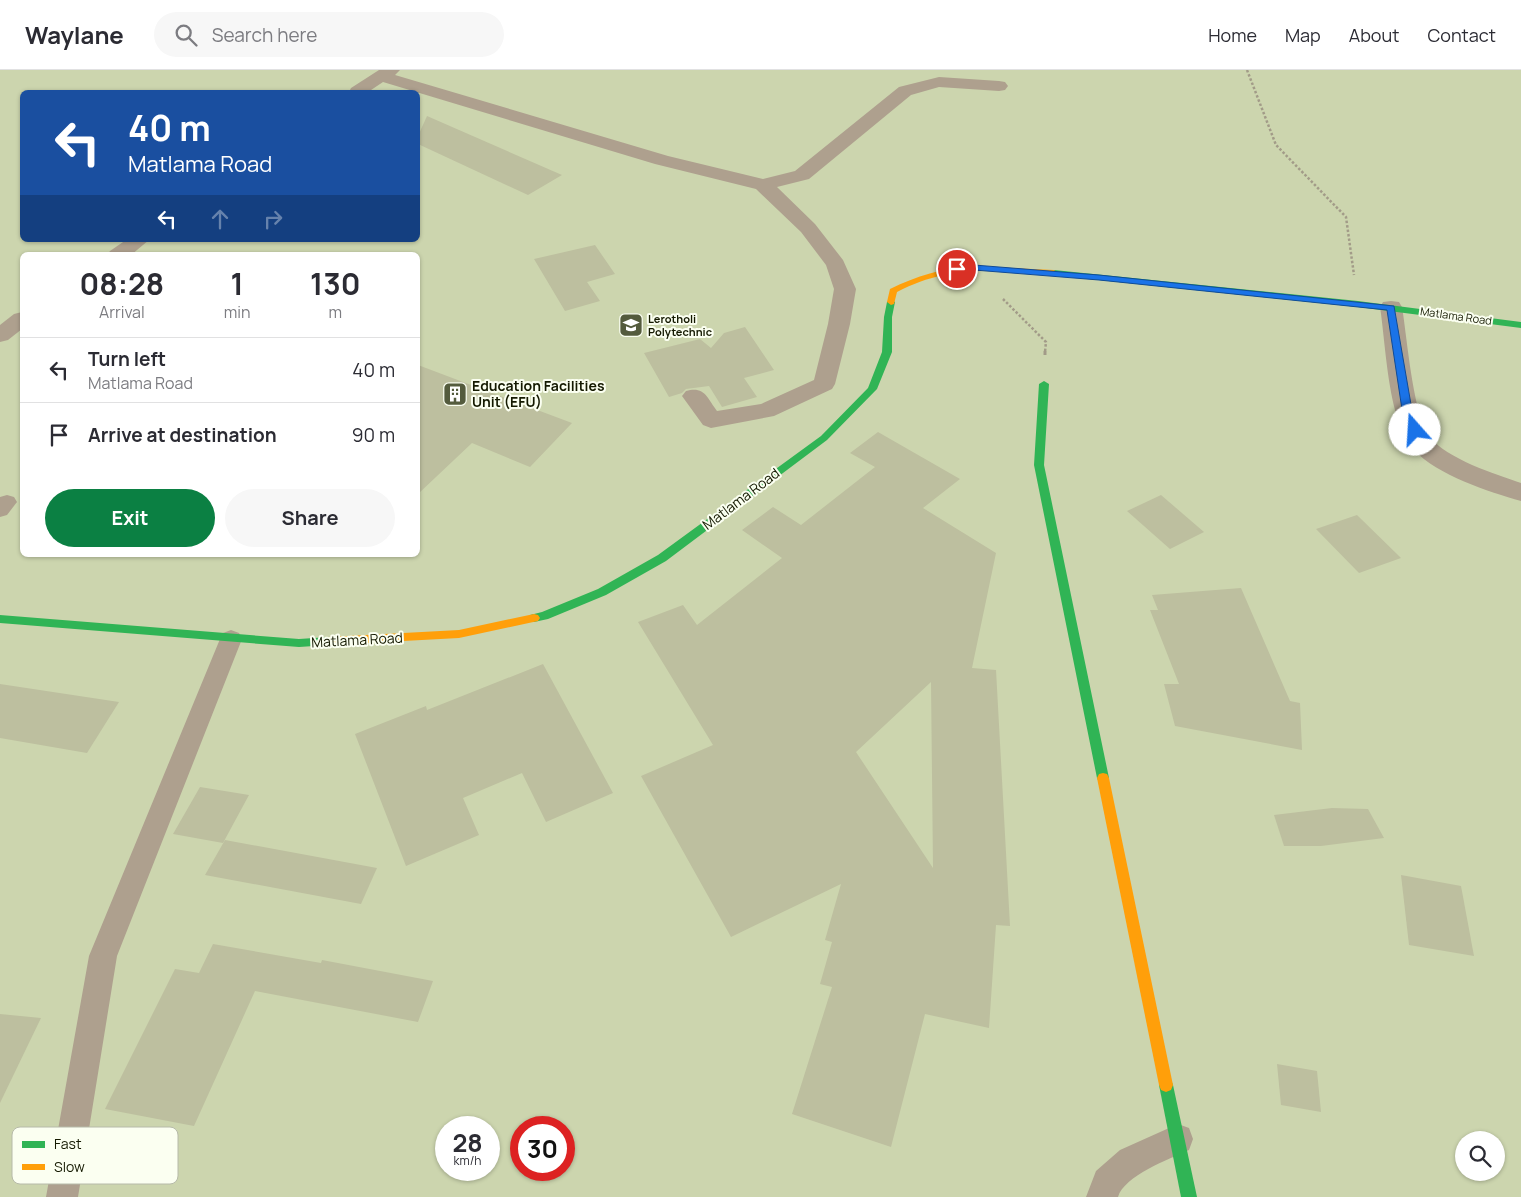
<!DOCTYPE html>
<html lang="en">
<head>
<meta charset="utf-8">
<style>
	:root { --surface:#fff; --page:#f7f7f7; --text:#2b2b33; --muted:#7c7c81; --line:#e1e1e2; --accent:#0b8043 }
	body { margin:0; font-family:Manrope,sans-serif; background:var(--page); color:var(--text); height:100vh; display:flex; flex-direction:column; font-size:19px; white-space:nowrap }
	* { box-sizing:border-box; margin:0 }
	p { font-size:16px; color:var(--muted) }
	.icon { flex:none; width:28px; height:28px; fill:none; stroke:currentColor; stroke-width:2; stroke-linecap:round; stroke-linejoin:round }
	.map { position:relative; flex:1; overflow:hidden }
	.side { position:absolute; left:20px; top:182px; width:400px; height:305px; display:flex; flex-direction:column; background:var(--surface); border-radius:8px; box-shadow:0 1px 4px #0004 }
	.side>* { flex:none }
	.hud { position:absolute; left:20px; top:20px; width:400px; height:152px; border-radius:8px; box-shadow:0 1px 4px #0004; background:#1a4fa0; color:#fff; overflow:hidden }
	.buttons { position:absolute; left:1455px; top:1061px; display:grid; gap:10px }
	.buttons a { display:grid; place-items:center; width:50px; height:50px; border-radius:50%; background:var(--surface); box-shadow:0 1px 4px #0004; font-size:25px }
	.speed { position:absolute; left:435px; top:1046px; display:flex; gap:10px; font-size:25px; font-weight:700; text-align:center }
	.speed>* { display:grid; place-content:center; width:65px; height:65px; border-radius:50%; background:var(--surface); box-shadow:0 1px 4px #0004; line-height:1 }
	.speed small { font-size:12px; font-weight:400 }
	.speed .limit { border:8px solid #d22; background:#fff; color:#111 }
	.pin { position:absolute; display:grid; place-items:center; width:42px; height:42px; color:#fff; margin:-21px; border:2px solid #fff; border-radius:50%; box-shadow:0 1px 5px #0007 }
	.me { position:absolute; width:55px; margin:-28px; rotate:341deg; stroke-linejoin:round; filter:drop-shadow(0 0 4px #0008) }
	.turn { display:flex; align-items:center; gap:18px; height:105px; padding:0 25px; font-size:22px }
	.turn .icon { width:65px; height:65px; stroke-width:2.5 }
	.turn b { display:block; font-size:35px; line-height:42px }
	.lanes { display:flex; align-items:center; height:48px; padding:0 25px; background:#0003; justify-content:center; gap:25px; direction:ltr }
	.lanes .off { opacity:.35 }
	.eta { display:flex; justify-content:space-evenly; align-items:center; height:85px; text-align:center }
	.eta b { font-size:30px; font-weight:700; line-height:35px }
	.action { display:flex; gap:10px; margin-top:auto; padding:10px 25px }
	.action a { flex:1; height:58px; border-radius:30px; background:var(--accent); color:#fff; font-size:20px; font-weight:700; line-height:58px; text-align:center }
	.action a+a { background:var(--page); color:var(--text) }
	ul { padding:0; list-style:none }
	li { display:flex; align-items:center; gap:15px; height:65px; padding:0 25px; border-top:1px solid var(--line) }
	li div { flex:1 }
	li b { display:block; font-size:19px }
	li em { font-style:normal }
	header { display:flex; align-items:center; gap:30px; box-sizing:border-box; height:70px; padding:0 25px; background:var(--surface); border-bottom:1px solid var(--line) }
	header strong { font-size:24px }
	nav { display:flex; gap:28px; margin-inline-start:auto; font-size:18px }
	.search { width:350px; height:45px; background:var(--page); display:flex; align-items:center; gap:12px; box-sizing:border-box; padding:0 18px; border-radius:28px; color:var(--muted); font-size:19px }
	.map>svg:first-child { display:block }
</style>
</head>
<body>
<header>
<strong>Waylane</strong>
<div class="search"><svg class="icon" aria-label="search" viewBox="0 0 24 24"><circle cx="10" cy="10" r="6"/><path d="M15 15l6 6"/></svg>Search here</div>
<nav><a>Home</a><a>Map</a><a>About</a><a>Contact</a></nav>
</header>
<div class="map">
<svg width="1521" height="1127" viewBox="0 0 1521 1127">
	<rect width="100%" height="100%" fill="#ccd5ae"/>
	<g fill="#bdbf9f" fill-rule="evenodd">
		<path d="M 427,46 L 562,105 L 528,125 L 418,74 L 418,66 Z"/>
		<path d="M 595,175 L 615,204 L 587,212 L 600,231 L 565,241 L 534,189 Z"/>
		<path d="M 745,257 L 774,300 L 744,308 L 757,327 L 722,337 L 709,316 L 686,319 L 682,323 L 669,327 L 644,283 L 700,269 L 711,278 L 724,263 Z"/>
		<path d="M 418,295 L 572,353 L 530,397 L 472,373 L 418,424 Z"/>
		<path d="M 878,362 L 960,409 L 923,438 L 996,483 L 972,598 L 996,600 L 1010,856 L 996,855 L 989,958 L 925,944 L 891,1077 L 792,1044 L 832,917 L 820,914 L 832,872 L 825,870 L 841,814 L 731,867 L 641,706 L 713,675 L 638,552 L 683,535 L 697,555 L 782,488 L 742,460 L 773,437 L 801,455 L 875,397 L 850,383 ZM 931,612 L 933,798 L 856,682 Z"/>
		<path d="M 1161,425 L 1204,462 L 1170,479 L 1127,441 Z"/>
		<path d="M 1357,445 L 1401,488 L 1359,503 L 1316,459 Z"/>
		<path d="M 1241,518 L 1290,631 L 1300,633 L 1302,680 L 1175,656 L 1164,614 L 1179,614 L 1150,540 L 1158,540 L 1152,525 Z"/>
		<path d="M 543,594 L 613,723 L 546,752 L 522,703 L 463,728 L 479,765 L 406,796 L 355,664 L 426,636 L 427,640 Z"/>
		<path d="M 0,614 L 119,632 L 87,683 L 0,668 Z"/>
		<path d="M 200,717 L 249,725 L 223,773 L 173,764 Z"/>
		<path d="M 1332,738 L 1368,739 L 1384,768 L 1321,776 L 1284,776 L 1274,745 Z"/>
		<path d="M 225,770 L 377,798 L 361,834 L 205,805 Z"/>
		<path d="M 1401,805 L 1461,816 L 1474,886 L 1409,875 Z"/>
		<path d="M 213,874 L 321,893 L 322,890 L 433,911 L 418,952 L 255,921 L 194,1056 L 105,1039 L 175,899 L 199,903 Z"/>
		<path d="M 0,944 L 41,948 L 0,1033 Z"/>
		<path d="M 1277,994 L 1317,1001 L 1321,1042 L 1281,1035 Z"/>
	</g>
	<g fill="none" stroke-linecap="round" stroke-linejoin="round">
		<g stroke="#a29b88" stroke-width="2.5" stroke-dasharray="2.5 2" stroke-linecap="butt">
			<path d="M 1247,0 L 1276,75 L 1346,147 L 1354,205"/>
			<path d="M 1003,229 L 1046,272 L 1045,282"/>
		</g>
		<path stroke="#a29b88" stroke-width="3" stroke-dasharray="4 2.5" stroke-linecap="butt" d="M 1045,285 L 1045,281"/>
		<g fill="#aea08e" fill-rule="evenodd">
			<path d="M 7,425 L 14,427 L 17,432 L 7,445 L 0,447 L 0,427 Z"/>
			<path d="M 231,560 L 239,563 L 242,569 L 117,886 L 78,1127 L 46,1127 L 89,886 L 220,569 L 223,563 Z"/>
			<path d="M 1178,1054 L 1189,1058 L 1193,1069 L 1189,1080 C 1169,1089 1124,1106 1118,1127 L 1086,1127 L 1096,1101 L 1120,1080 Z"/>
		</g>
		<g fill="#aea08e" fill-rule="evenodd">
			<path d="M 379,0 L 400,0 L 395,5 L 668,86 L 763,109 L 795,101 L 899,17 L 939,7 L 999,11 L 1005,12 L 1008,16 L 1005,20 L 999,21 L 939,17 L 911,25 L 809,109 L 777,117 L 815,154 L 843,190 L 856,219 L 850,254 L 835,314 L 832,319 L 774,346 L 711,358 L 703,355 L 682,326 L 686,321 C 705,316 707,328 717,341 L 761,334 L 814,310 L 828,254 L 834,219 L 826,195 L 801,162 L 756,119 L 655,94 L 383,12 L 368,22 L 349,22 L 351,18 Z"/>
			<path d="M 126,170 L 149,170 L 131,185 L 107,185 L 110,181 Z"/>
			<path d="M 1391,231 L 1399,232 L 1402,237 C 1407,266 1413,346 1430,367 C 1447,389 1495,404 1521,413 L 1521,431 C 1489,422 1437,405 1414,380 C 1388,353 1386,275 1380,237 L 1383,232 Z"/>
			<path d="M 22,242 L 22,259 L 8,270 L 0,272 L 0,255 L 14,244 Z"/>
		</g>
		<g fill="#30b455" fill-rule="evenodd">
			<path d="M 1054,200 L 1358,231 L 1521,252 L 1521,258 L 1358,237 L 1051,205 L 1051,201 Z"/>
			<path d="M 891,229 L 895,232 L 892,247 L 892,282 L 877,319 L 827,370 L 666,491 L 606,525 L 548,549 L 534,552 L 530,551 L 528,548 L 530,545 L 542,542 L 598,519 L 658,485 L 821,366 L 868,318 L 882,282 L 884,247 L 887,232 Z"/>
			<path d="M 1044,311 L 1049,314 L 1044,395 L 1109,708 L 1107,712 L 1103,713 L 1099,712 L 1097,708 L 1034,395 L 1039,314 Z"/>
			<path d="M 0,545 L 299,569 L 329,567 L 333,568 L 335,571 L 333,574 L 329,575 L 299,577 L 0,553 Z"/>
			<path d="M 1166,1008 L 1171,1010 L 1173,1015 L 1197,1127 L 1181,1127 L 1159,1015 L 1161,1010 Z"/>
		</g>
		<g fill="#ff9f0a" fill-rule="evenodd">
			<path d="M 972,196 L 1054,200 L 1058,203 L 1054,206 C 993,201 954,193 897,222 L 894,234 L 891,235 L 887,232 L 890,219 C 917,206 942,198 972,196 Z"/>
			<path d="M 534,544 L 538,545 L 540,548 L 538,551 L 459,568 L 329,575 L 325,574 L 323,571 L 325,568 L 329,567 L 459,560 Z"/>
			<path d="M 1103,703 L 1107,704 L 1109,708 L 1173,1015 L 1171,1020 L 1166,1022 L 1161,1020 L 1159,1015 L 1097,708 L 1099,704 Z"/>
		</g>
	</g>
	<path fill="#1a73e8" stroke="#114b97" d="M 974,195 L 1099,205 L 1394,236 L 1413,346 L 1420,360 L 1415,363 L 1411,362 L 1403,346 L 1387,240 L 1099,210 L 974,200 L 957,201 L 953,199 L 957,196 Z"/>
	<defs>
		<g id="university-square" transform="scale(1.25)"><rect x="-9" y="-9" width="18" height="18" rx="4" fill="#545b3d" stroke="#fbfff1"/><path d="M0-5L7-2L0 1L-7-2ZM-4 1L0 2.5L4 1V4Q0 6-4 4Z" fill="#fff"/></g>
		<g id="building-square" transform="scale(1.25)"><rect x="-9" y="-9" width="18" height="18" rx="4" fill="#545b3d" stroke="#fbfff1"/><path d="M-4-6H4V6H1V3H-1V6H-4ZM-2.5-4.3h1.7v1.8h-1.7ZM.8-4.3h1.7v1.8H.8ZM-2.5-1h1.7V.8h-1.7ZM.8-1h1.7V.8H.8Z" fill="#fff"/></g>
	</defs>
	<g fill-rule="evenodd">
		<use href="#university-square" x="631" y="255"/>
		<use href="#building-square" x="455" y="324"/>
	</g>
	<g text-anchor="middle" stroke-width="4" stroke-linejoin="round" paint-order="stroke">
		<g font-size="11" fill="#141900" stroke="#fbfff1">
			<text transform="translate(1456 246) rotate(8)" y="4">Matlama Road</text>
		</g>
		<g font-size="11" font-weight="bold" fill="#141900" stroke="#fbfff1" text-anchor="start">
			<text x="648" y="253">Lerotholi<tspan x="648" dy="13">Polytechnic</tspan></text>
		</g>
		<g font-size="14" font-weight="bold" fill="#141900" stroke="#fbfff1" text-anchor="start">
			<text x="472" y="321">Education Facilities<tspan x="472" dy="16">Unit (EFU)</tspan></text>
		</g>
		<g font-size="14" fill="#141900" stroke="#fbfff1">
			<text transform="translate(741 429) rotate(-37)" y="5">Matlama Road</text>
			<text transform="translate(357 570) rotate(-3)" y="5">Matlama Road</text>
		</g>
	</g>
	<rect x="12" y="1057" width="166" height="57" rx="8" fill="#fbfff1" stroke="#b6baa9" stroke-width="1"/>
	<rect x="22" y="1071" width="23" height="7" fill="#30b455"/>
	<rect x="22" y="1094" width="23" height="6" fill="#ff9f0a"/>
	<g font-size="14" fill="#141900">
		<text x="54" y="1079">Fast</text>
		<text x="54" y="1102">Slow</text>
	</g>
</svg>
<div class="buttons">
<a><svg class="icon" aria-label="search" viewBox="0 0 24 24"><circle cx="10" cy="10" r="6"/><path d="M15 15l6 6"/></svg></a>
</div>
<div class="speed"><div>28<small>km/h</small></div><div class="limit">30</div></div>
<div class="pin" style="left:957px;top:199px;background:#d93025"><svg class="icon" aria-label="arrive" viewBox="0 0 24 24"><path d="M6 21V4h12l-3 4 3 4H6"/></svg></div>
<svg class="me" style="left:1415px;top:360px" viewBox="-20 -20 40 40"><circle r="19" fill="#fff"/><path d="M0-13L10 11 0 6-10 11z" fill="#1a73e8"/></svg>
<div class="hud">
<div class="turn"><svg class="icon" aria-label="left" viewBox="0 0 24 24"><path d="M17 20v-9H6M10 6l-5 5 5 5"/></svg><div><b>40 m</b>Matlama Road</div></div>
<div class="lanes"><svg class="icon" aria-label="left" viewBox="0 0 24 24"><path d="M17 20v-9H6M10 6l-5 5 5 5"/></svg><svg class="icon off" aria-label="ahead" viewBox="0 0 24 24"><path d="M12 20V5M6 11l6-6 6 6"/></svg><svg class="icon off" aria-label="right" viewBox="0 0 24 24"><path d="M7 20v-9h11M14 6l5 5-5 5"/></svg></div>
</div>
<section class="side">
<div class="eta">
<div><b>08:28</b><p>Arrival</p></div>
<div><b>1</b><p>min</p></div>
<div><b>130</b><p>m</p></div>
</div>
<ul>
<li><svg class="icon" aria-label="left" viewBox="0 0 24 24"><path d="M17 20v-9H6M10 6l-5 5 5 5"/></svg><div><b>Turn left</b><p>Matlama Road</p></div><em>40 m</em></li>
<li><svg class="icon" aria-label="arrive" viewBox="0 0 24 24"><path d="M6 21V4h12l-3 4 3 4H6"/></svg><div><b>Arrive at destination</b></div><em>90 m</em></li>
</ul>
<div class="action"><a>Exit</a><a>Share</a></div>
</section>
</div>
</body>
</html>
